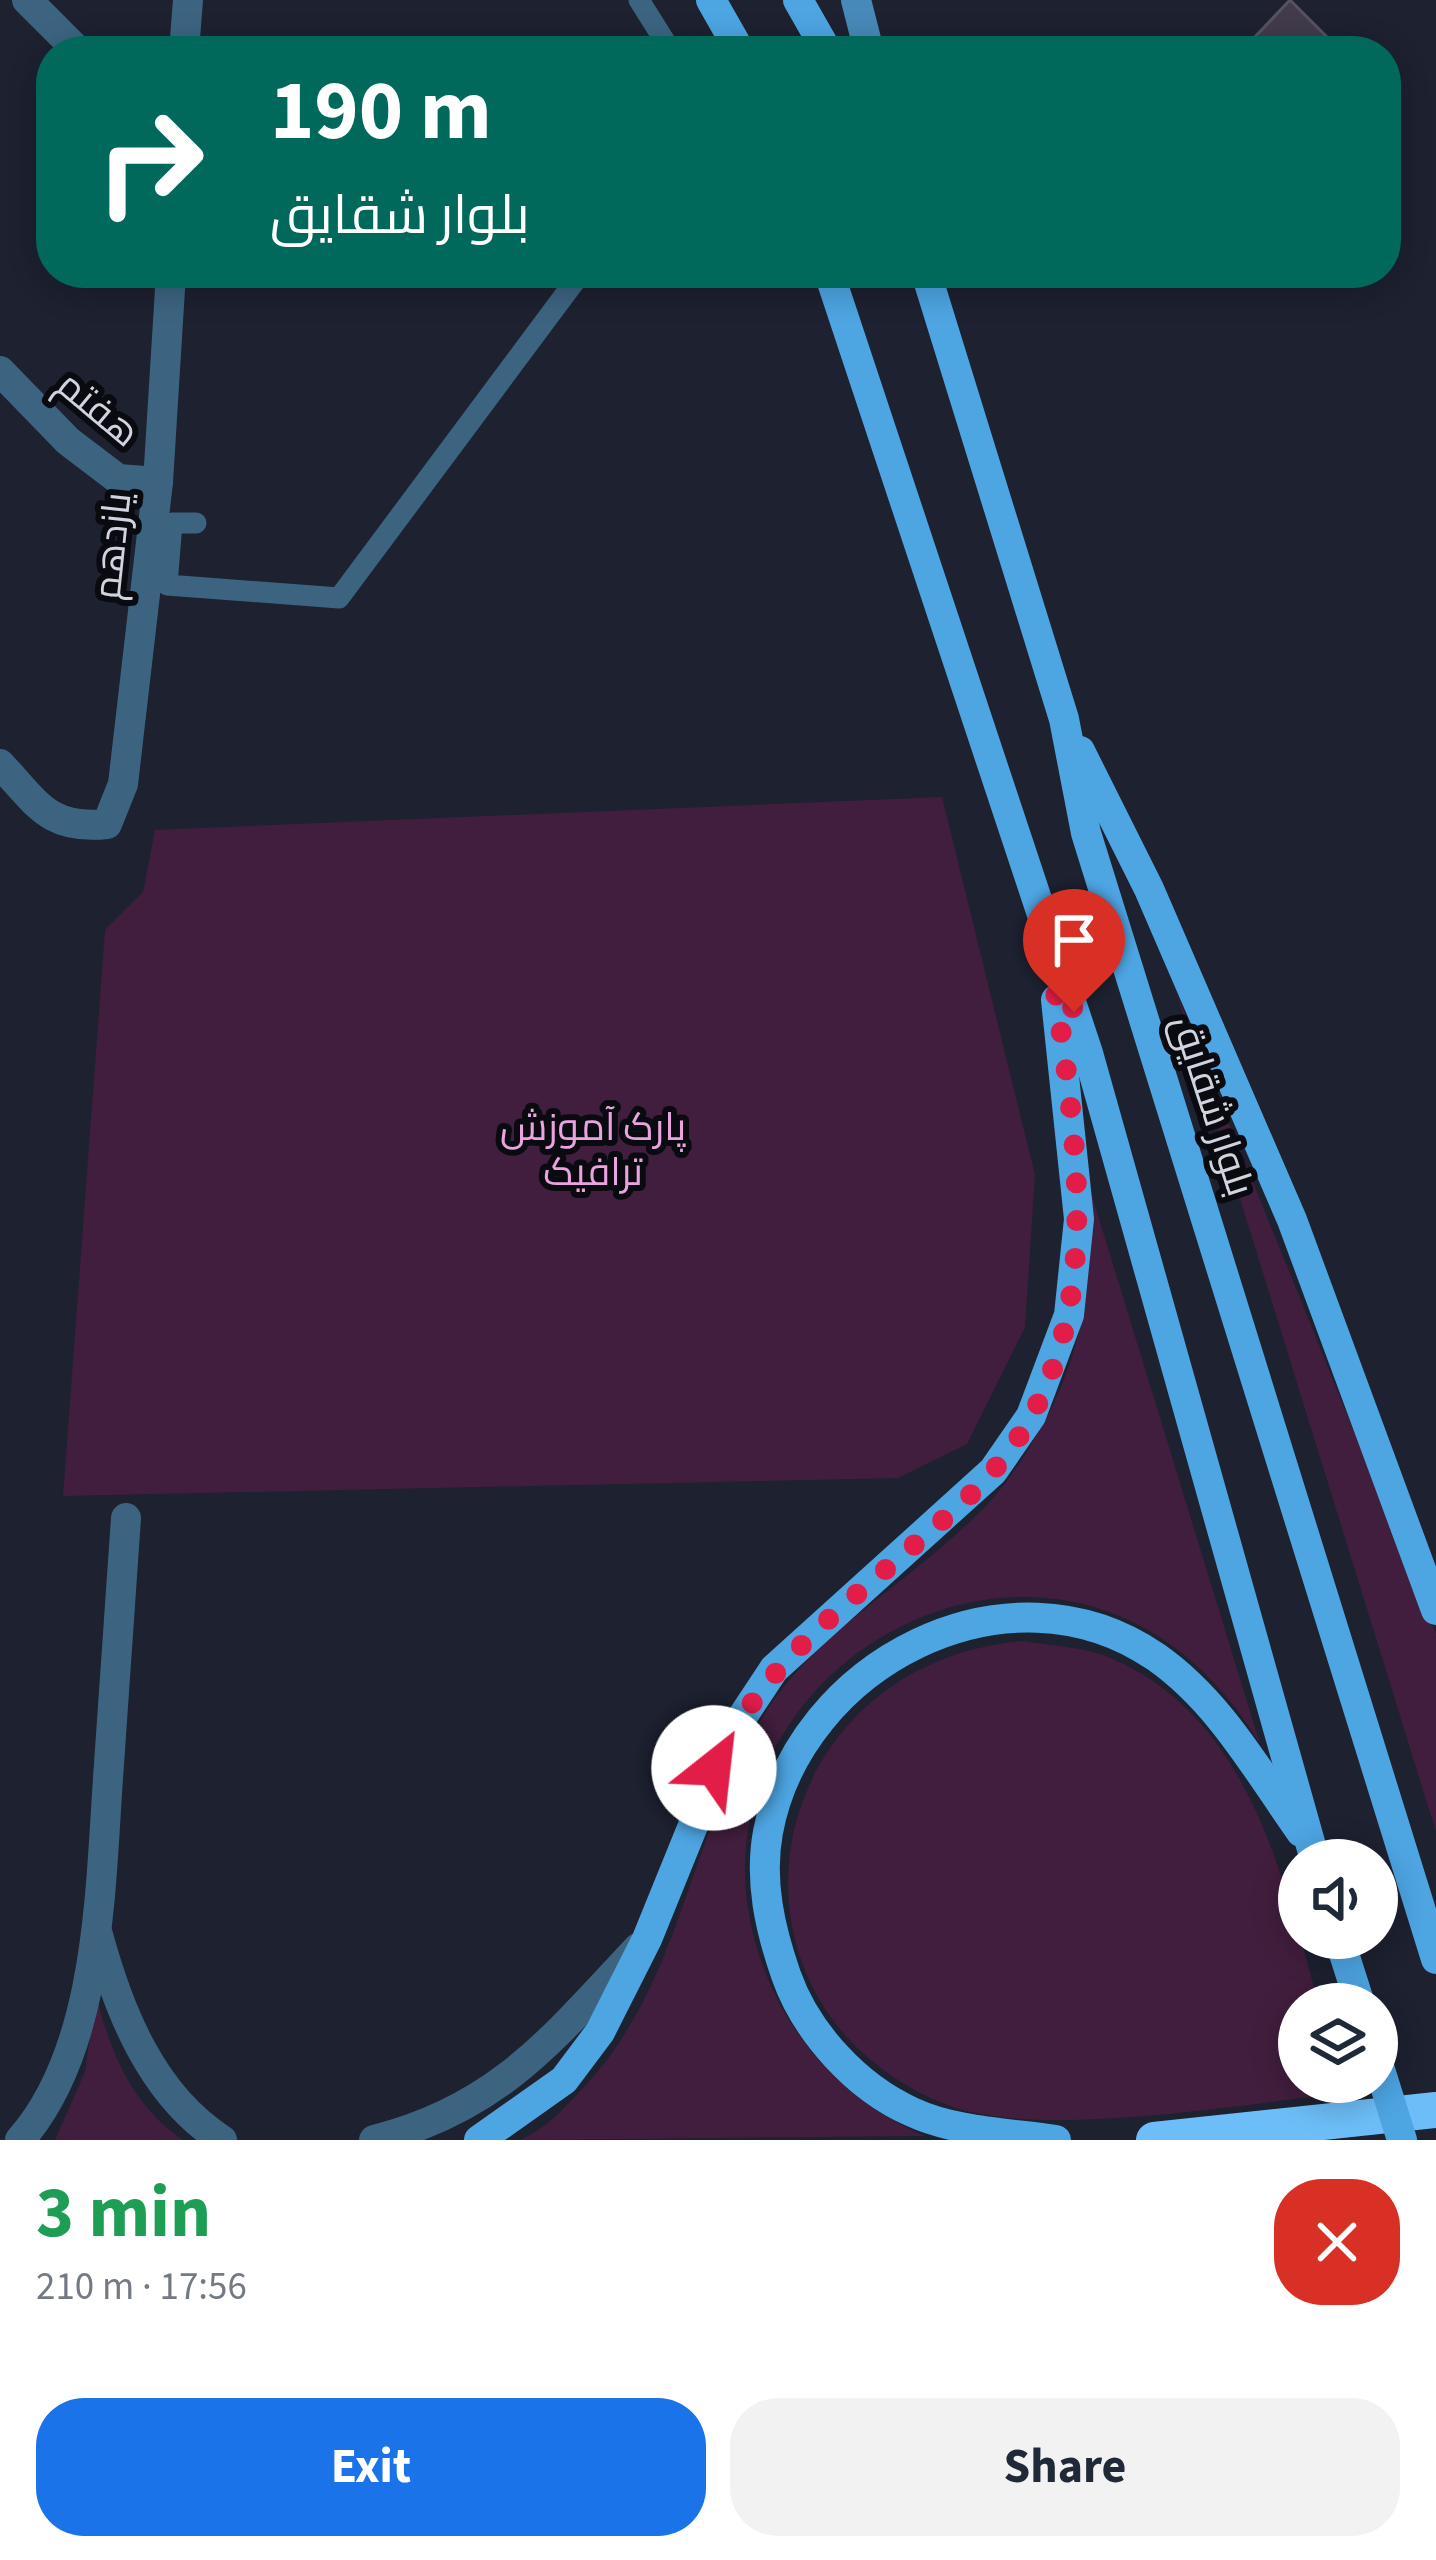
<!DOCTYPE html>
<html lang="en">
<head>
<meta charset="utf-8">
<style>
	:root { --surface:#fff; --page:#f2f2f3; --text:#1f2937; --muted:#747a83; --accent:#1a73e8 }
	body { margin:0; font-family:"Source Sans 3",Cairo,sans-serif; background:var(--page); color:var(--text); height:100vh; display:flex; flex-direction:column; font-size:45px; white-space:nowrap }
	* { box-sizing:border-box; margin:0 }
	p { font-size:39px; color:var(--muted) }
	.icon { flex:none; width:66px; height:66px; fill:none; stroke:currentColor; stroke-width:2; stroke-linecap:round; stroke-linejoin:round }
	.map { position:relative; height:2140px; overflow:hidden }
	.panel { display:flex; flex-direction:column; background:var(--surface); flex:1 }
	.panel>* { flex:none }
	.banner { position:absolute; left:36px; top:36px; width:1365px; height:252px; border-radius:48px; box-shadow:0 6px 30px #0003; background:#00695c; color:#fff; overflow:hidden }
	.controls { position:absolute; left:1278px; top:1839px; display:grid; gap:24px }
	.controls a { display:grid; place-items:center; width:120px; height:120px; border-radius:50%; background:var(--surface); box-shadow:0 6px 30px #0003; font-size:60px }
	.pin { position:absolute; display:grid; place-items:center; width:102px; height:102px; color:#fff; margin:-123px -51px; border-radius:50% 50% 50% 0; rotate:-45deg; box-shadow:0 0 12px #0007 }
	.pin .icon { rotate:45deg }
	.me { position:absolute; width:132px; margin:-66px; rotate:29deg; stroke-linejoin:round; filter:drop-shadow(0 0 9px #0008) }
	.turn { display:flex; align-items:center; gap:42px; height:252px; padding:0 36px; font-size:54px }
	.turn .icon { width:156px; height:156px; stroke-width:2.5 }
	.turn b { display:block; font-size:84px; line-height:102px }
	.round { display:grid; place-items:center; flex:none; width:126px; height:126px; border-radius:48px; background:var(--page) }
	.summary { display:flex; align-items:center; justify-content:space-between; height:204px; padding:0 36px }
	h1 { font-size:72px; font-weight:700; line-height:90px; color:#1e9e55 }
	.primary-button { display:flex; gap:24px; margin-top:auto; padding:24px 36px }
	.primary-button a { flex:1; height:138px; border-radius:48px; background:var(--accent); color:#fff; font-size:48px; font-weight:700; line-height:138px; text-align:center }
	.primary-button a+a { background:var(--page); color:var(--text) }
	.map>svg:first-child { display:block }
</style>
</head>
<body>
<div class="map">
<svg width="1436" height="2140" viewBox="0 0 1436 2140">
	<rect width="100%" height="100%" fill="#1d2130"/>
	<g fill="#411e3d">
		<path d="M 942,797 L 1035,1175 L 1025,1327 L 967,1444 L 898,1478 L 63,1496 L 105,930 L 143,892 L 155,830 Z"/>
		<path d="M 1176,992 L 1436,1634 L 1436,1832 Z"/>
		<path d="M 1089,1186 L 1260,1744 C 1068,1424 633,1682 772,1988 C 804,2057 857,2107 925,2136 L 520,2140 C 547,2128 562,2110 582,2089 C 683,1984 688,1835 763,1716 C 819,1626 923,1576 993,1498 C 1015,1474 1032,1443 1048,1415 C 1086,1341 1094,1267 1089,1186 Z"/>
		<path d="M 1023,1641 C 1052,1646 1087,1647 1113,1659 C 1250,1719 1282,1876 1319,2004 L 1299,2004 L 1299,2082 L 1342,2082 L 1345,2093 C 1242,2104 1039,2140 947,2105 C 696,2004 758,1663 1023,1641 Z"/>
		<path d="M 96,1993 C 108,2049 133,2107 183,2140 L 55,2140 L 85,2072 Z"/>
	</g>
	<path fill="#413b4b" stroke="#575162" stroke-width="3" d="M 1290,0 L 1327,37 L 1314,51 L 1263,51 L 1252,40 Z"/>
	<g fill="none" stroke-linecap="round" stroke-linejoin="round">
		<g stroke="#3c6481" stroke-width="21">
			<path d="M 639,0 L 671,51"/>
			<path d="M 196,523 L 172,523 L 167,585 L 339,598 L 581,273"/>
		</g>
		<g stroke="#3c6481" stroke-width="30">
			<path d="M 27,0 L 78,51"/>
			<path d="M 184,51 L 188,0"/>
			<path d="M 0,371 L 68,441 L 118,479 L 158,482"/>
			<path d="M 0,764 C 37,803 48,830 107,824 L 123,784 L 158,482 L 171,273"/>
			<path d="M 98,1935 C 119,2012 152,2095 222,2140"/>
			<path d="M 20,2140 C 102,2047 100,1883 109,1764 C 114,1682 120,1600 126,1518"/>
			<path d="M 374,2140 C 499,2109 554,2037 638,1948"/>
		</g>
		<path stroke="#4789b8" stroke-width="30" d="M 856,0 L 869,51"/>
		<g stroke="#4da5e2" stroke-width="30">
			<path d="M 711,0 L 740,51"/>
			<path d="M 798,0 L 827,51"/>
			<path d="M 829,273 L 1088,1053 L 1315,1860"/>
			<path d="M 926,273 L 1064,719 L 1086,833 L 1436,1959"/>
			<path d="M 1080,751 L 1149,889 L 1292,1220 L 1436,1610"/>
			<path d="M 1339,1938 L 1360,2004"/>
			<path d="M 479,2140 L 564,2080 L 600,2032 L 647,1939 L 729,1737 L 774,1669 L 993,1471 L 1031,1416 L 1069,1315 L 1079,1219 L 1056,1000"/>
			<path d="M 1056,2140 C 1009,2133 955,2132 912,2112 C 856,2087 806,2032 786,1975 C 770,1929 759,1881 768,1832 C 799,1664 1008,1555 1156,1657 C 1219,1701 1257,1770 1301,1832"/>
		</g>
		<path stroke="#6dbef8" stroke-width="36" d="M 1154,2140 L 1436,2110"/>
		<path stroke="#4da5e2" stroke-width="30" d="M 1377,2060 L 1402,2140"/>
	</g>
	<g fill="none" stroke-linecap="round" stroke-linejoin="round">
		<path stroke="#e11d48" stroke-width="21" stroke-dasharray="0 37.8" d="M 714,1768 C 759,1671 833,1615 912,1547 C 939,1523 969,1499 992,1472 C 1124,1322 1068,1106 1047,928 L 1074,1012"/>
	</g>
	<g text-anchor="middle" stroke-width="12" stroke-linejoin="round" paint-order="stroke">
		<g font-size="39" fill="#d1d4de" stroke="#090b11">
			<text transform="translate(99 408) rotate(40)" y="14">هفتم</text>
			<text transform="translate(111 546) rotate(-84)" y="14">یازدهم</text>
			<text transform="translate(1214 1105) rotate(72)" y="14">بلوار شقایق</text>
		</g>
		<g font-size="39" fill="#eaa3df" stroke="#090b11">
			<text x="593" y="1140">پارک آموزش<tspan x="593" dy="45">ترافیک</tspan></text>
		</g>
	</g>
</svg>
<div class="controls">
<a><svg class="icon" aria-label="sound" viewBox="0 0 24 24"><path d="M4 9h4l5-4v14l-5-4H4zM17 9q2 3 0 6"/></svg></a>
<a><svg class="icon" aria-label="layers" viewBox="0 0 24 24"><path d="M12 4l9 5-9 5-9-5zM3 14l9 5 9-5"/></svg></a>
</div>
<div class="pin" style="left:1074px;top:1012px;background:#d93025"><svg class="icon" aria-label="arrive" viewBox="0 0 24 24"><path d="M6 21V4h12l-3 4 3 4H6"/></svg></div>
<svg class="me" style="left:714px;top:1768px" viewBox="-20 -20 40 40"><circle r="19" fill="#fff"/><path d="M0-13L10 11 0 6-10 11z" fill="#e11d48"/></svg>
<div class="banner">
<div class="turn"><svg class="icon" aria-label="right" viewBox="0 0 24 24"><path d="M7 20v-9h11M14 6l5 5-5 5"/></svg><div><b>190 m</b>بلوار شقایق</div></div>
</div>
</div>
<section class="panel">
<div class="summary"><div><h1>3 min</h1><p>210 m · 17:56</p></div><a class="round" style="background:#d93025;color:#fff"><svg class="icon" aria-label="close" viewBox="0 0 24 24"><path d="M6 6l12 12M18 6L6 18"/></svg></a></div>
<div class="primary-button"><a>Exit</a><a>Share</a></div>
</section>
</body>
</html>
